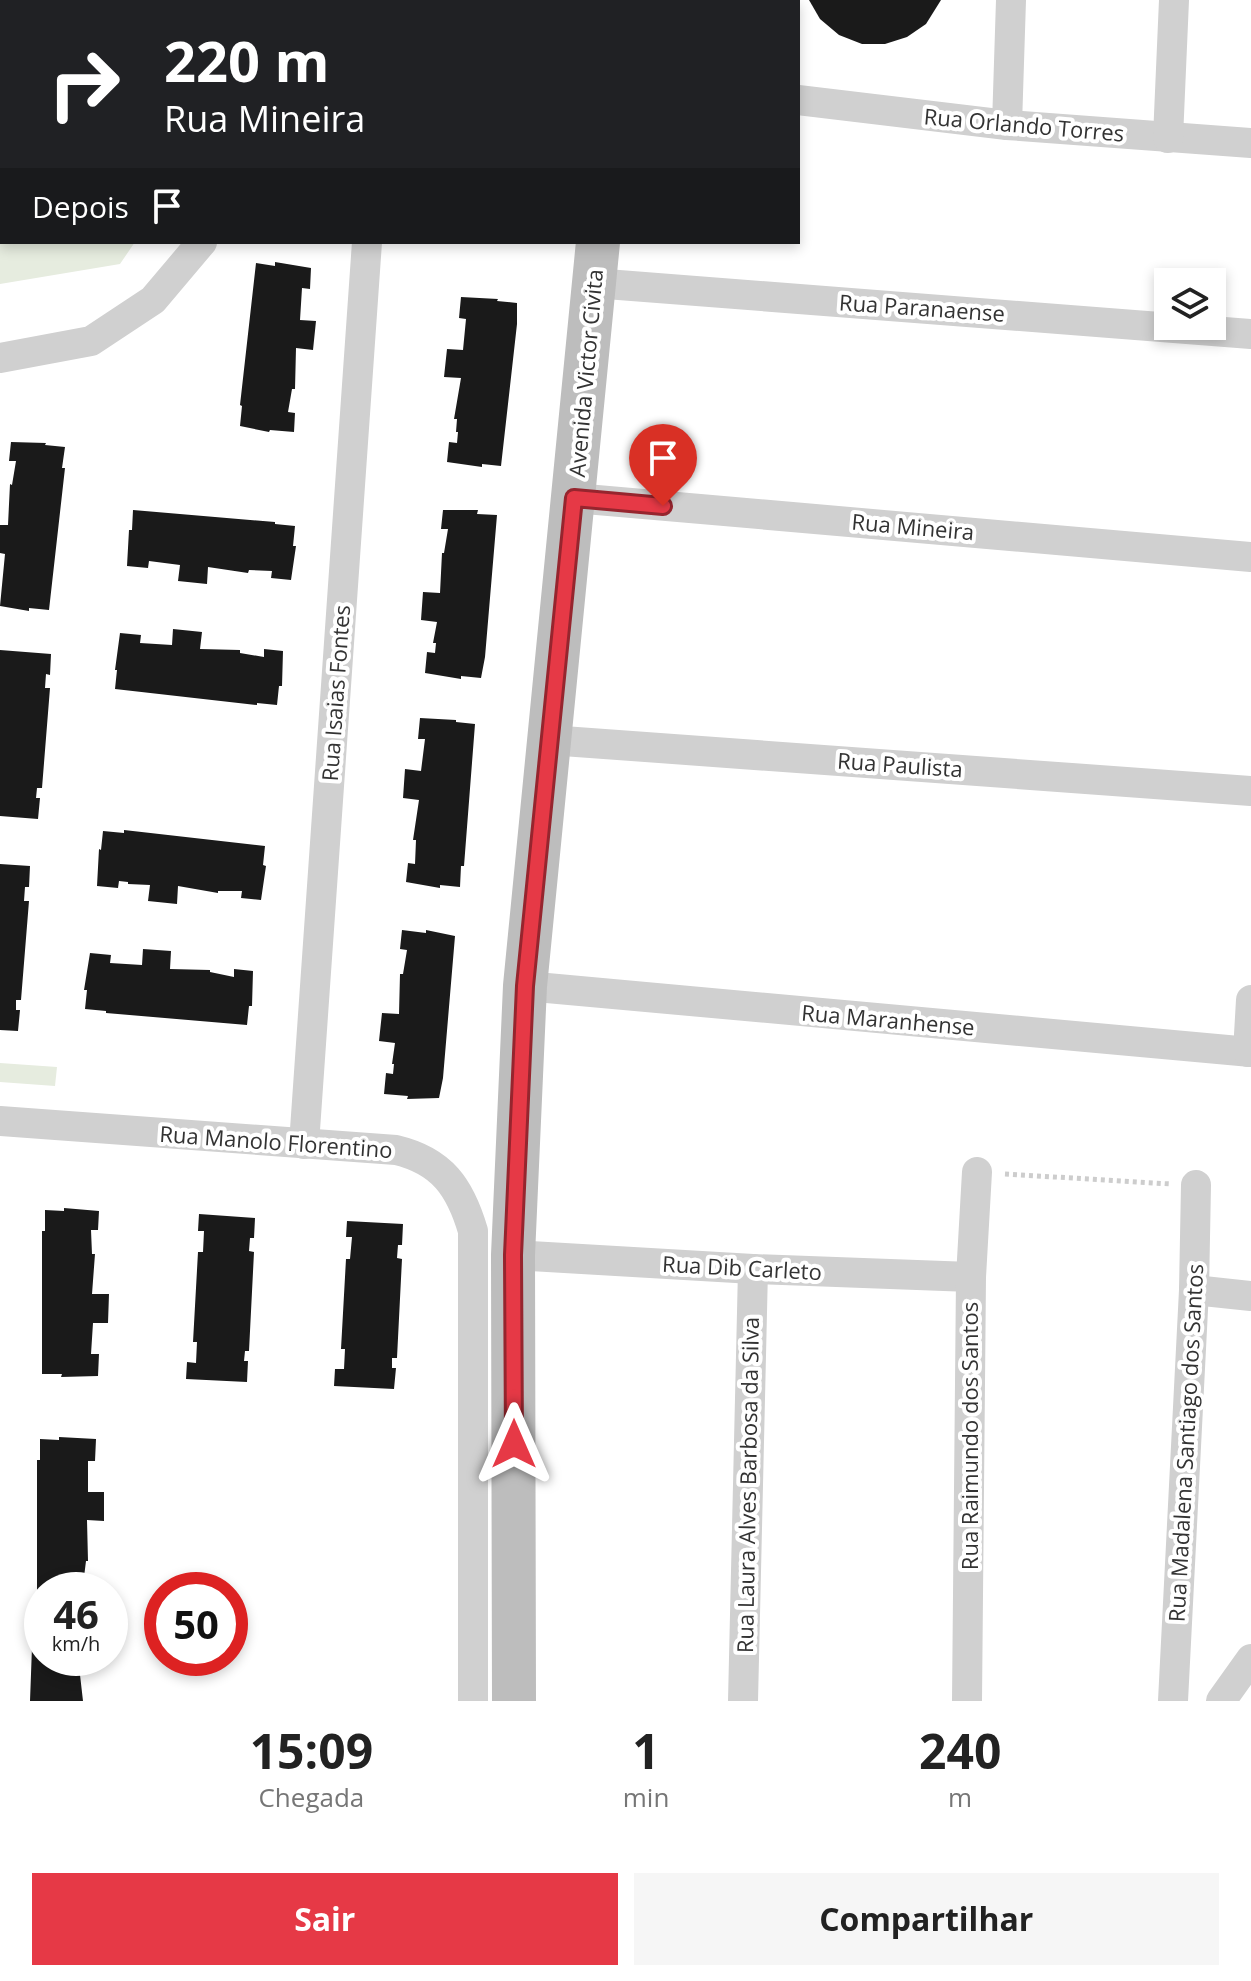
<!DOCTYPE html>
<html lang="pt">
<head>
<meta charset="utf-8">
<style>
	:root { --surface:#fff; --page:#f6f6f6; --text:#222; --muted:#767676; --accent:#e63946 }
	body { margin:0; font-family:"Open Sans",sans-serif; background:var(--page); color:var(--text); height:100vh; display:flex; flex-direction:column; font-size:30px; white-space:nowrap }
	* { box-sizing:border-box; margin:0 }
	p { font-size:26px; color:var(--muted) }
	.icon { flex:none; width:44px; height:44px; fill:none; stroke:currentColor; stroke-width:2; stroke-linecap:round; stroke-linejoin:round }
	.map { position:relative; height:1701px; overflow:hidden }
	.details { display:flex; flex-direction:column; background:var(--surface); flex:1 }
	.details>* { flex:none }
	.guide { position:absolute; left:0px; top:0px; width:800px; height:244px; box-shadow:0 4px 12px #0003; background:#202124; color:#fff; overflow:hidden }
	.buttons { position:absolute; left:1154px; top:268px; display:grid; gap:16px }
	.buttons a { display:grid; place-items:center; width:72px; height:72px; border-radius:0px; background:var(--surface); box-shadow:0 4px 12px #0003; font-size:40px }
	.speed { position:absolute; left:24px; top:1572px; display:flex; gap:16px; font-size:40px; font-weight:700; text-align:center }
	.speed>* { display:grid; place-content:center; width:104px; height:104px; border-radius:50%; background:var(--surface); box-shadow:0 4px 12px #0003; line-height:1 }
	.speed small { font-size:20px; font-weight:400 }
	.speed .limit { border:12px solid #d22; background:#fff; color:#111 }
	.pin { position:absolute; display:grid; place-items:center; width:68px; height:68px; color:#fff; margin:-82px -34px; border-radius:50% 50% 50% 0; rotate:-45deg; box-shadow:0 0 8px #0007 }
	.pin .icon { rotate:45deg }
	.me { position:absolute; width:88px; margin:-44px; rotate:0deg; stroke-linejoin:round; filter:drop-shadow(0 0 6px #0008) }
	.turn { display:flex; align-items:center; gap:28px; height:168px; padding:0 32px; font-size:36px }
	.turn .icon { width:104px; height:104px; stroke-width:2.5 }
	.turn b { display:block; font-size:56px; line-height:68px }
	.then { display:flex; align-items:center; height:76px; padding:0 32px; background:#0003; gap:16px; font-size:30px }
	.eta { display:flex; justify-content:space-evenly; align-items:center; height:136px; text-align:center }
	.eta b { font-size:48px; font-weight:700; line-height:56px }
	.cta { display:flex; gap:16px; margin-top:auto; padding:16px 32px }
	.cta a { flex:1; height:92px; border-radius:0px; background:var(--accent); color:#fff; font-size:32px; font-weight:700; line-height:92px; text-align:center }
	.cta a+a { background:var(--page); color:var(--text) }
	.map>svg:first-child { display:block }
</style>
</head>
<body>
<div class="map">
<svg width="1251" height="1701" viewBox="0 0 1251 1701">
	<rect width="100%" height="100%" fill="#fff"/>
	<g fill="#e6ecdf">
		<path d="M 0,0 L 313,0 L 2,2 L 2,242 L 135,242 L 120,264 L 0,284 Z"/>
		<path d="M 0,1063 L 57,1067 L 55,1086 L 0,1082 Z"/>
	</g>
	<g fill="#1a1a1a">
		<path d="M 809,0 L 941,0 L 926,24 L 907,37 L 885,44 L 862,44 L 839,35 L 820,19 Z"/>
		<path d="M 275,262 L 311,268 L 310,289 L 302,288 L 300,320 L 316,321 L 313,350 L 296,348 L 295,389 L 292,389 L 288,412 L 295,413 L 294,432 L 270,430 L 269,432 L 240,426 L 242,406 L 240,405 L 256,263 L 275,266 Z"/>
		<path d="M 461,297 L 498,299 L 497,301 L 517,303 L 517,324 L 501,466 L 482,464 L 482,467 L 447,462 L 449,442 L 457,443 L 458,432 L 456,432 L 457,419 L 454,419 L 461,378 L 444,377 L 447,349 L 463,350 L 466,319 L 459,318 Z"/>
		<path d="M 11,442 L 46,443 L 45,445 L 65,447 L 62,468 L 65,468 L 49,610 L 29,608 L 29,611 L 0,606 L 5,554 L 0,553 L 0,525 L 8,525 L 10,484 L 12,485 L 16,461 L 9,461 Z"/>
		<path d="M 133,510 L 275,522 L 275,524 L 295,526 L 293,546 L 296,546 L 291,580 L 271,578 L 272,571 L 249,570 L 248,573 L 208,567 L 207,584 L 178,581 L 180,565 L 149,561 L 148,568 L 127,566 L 129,530 L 132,530 Z"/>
		<path d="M 443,510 L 478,510 L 477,514 L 497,515 L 485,657 L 481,678 L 461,676 L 461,679 L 425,673 L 427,652 L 435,653 L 436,643 L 433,643 L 437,622 L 421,620 L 423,592 L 440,593 L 442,553 L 444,553 L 448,529 L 441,529 Z"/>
		<path d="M 173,629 L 202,632 L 200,649 L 240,650 L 240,653 L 264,657 L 264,649 L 283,651 L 282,686 L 279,686 L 277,705 L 257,703 L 257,705 L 115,689 L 117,670 L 115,670 L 120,633 L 141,635 L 140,643 L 172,645 Z"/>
		<path d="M 0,650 L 51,654 L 50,675 L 46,674 L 45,688 L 50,688 L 42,788 L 37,788 L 36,798 L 40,798 L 38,819 L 0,816 Z"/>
		<path d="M 420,718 L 456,720 L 456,722 L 475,724 L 464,866 L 461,866 L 460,887 L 440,885 L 440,888 L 406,882 L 408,863 L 415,864 L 416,840 L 413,840 L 419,800 L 403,798 L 405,769 L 421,771 L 425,739 L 418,739 Z"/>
		<path d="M 124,830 L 265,846 L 263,865 L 266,866 L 261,900 L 241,898 L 242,891 L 218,891 L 218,893 L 178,886 L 177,904 L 148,901 L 150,885 L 128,884 L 128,882 L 119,881 L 118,888 L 97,886 L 99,849 L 101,850 L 103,831 L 124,833 Z"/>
		<path d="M 0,864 L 30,866 L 29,887 L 25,887 L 24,901 L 29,901 L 21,1000 L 16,1000 L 16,1010 L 20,1010 L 18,1031 L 0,1030 Z"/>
		<path d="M 402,930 L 426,933 L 426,930 L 455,936 L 443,1078 L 439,1098 L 407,1099 L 408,1096 L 384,1094 L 386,1073 L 393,1074 L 394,1064 L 392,1064 L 395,1043 L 379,1041 L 382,1013 L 399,1014 L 400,974 L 403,974 L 407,950 L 400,949 Z"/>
		<path d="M 143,949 L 171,951 L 170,969 L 210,970 L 210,972 L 234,977 L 234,969 L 253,971 L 252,1006 L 249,1006 L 247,1025 L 106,1013 L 106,1011 L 85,1009 L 87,990 L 84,990 L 90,953 L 111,955 L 110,963 L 142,965 Z"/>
		<path d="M 64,1208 L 99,1211 L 98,1230 L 91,1230 L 92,1254 L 95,1254 L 92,1294 L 109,1294 L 108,1323 L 93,1323 L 91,1354 L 99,1354 L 98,1376 L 61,1377 L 62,1374 L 42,1374 L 42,1231 L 45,1231 L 45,1210 L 64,1211 Z"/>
		<path d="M 199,1214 L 255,1218 L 254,1238 L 250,1238 L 249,1251 L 254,1252 L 249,1351 L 245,1351 L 244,1361 L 248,1361 L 247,1382 L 186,1379 L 187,1362 L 196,1363 L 197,1342 L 193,1342 L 198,1252 L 203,1252 L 204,1231 L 198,1231 Z"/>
		<path d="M 347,1221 L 403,1224 L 402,1245 L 398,1245 L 397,1258 L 402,1259 L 397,1358 L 392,1358 L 392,1368 L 396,1368 L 394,1389 L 334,1386 L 335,1369 L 344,1369 L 345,1349 L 341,1349 L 346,1259 L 350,1259 L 352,1237 L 346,1237 Z"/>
		<path d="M 59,1437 L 96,1439 L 95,1461 L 88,1461 L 88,1492 L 104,1492 L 104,1521 L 87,1520 L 88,1561 L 86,1561 L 83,1585 L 91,1585 L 91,1590 L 42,1590 L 42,1603 L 37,1603 L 37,1460 L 40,1460 L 40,1439 L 59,1440 Z"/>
		<path d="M 32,1647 L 42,1647 L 42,1658 L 86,1658 L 86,1666 L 79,1666 L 83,1701 L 30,1701 Z"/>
	</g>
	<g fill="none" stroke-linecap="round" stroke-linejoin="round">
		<path stroke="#cdcdcd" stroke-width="5" stroke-dasharray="4 4" stroke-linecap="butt" d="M 1005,1174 L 1171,1184"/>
		<g stroke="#d0d0d0" stroke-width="30">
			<path d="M 440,2 L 448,0"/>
			<path d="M 798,100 L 1007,125 L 1251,143"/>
			<path d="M 1007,125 L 1011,0"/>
			<path d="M 1168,138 L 1174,0"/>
			<path d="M 593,283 L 1251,334"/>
			<path d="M 0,358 L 91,341 L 153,300 L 202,242"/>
			<path d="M 574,498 L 1251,557"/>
			<path d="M 549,740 L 1251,791"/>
			<path d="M 525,986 L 1251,1052"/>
			<path d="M 1248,1052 L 1251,1000"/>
			<path d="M 0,1121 L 396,1150 C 442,1161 460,1187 473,1231 L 473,1701"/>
			<path d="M 304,1144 L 367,242"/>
			<path d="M 513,1255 L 753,1269 L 971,1277"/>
			<path d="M 1194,1290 L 1251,1296"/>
			<path d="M 743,1701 L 753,1269"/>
			<path d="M 967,1701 L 971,1277 L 977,1172"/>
			<path d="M 1173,1701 L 1194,1290 L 1196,1185"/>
			<path d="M 1221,1701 L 1251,1659"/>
		</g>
		<g stroke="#bdbdbd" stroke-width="44">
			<path d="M 674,2 L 675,0"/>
			<path d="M 514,1701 L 513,1255 L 525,986 L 598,242"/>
		</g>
	</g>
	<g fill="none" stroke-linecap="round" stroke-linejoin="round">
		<g stroke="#96252e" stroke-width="20">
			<path id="route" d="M 514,1444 L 513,1255 L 525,986 L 574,498 L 663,506"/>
		</g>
		<use href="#route" stroke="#e63946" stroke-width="14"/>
	</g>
	<g text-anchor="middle" stroke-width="8" stroke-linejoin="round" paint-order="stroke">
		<g font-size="22" fill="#333" stroke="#fff">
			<text transform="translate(1024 125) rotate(5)" y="8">Rua Orlando Torres</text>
			<text transform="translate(922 308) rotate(4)" y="8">Rua Paranaense</text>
			<text transform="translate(586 373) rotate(-85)" y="8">Avenida Victor Civita</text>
			<text transform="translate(913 527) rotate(5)" y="8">Rua Mineira</text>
			<text transform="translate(336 693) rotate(-86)" y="8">Rua Isaias Fontes</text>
			<text transform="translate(900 765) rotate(4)" y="8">Rua Paulista</text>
			<text transform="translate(888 1020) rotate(5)" y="8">Rua Maranhense</text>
			<text transform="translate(276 1142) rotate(4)" y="8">Rua Manolo Florentino</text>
			<text transform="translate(742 1268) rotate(3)" y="8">Rua Dib Carleto</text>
			<text transform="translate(970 1436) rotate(-90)" y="8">Rua Raimundo dos Santos</text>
			<text transform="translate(1186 1443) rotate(-87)" y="8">Rua Madalena Santiago dos Santos</text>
			<text transform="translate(748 1485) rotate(-89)" y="8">Rua Laura Alves Barbosa da Silva</text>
		</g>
	</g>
</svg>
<div class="buttons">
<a><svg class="icon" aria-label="layers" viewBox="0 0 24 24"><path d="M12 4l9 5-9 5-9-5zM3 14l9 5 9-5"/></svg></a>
</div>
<div class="speed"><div>46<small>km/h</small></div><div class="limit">50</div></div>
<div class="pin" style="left:663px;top:506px;background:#d93025"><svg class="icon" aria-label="arrive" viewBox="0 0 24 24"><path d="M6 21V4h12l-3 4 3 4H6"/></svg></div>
<svg class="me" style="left:514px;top:1444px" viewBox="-20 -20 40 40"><path d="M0-17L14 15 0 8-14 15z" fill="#e63946" stroke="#fff" stroke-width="4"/></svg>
<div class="guide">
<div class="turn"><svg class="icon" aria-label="right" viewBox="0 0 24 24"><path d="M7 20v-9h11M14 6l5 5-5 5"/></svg><div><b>220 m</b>Rua Mineira</div></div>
<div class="then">Depois<svg class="icon" aria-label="arrive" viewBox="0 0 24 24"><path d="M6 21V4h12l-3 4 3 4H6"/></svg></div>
</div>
</div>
<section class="details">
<div class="eta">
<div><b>15:09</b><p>Chegada</p></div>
<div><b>1</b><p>min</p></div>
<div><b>240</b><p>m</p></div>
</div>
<div class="cta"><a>Sair</a><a>Compartilhar</a></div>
</section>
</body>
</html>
